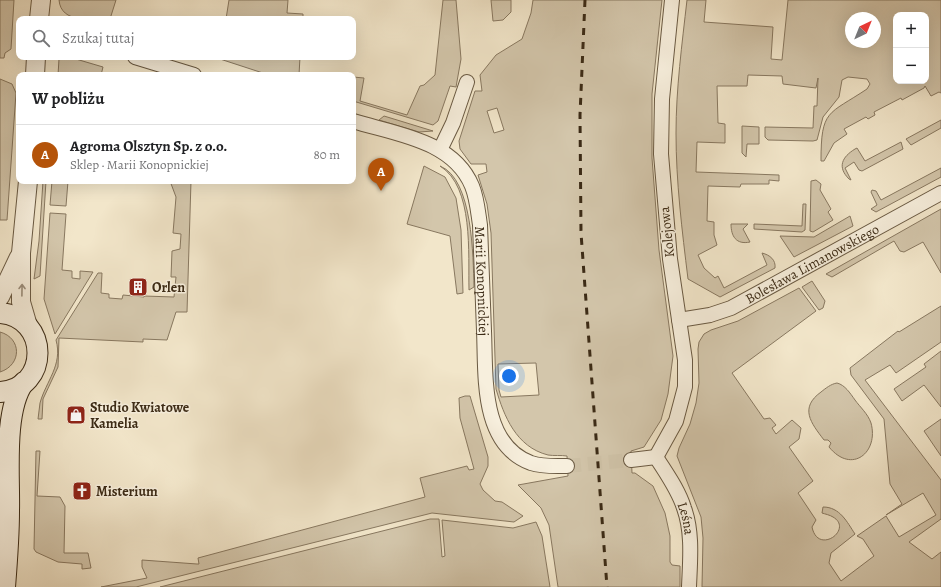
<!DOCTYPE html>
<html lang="pl">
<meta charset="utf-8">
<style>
body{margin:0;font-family:Alegreya,serif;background:#f2f2f2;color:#202124}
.controls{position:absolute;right:12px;top:12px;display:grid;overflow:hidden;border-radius:8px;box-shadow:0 4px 16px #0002}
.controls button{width:36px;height:36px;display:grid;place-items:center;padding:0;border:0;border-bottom:1px solid #e0e0e0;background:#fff;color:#202124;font:20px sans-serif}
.compass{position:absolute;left:845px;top:12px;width:36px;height:36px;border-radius:50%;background:#fff;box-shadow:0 4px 16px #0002;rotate:43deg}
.you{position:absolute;left:509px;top:376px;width:14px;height:14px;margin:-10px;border:3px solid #fff;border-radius:50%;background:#1a73e8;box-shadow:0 0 0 6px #1a73e833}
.badge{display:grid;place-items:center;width:26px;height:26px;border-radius:50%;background:#b45309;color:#fff;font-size:13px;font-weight:700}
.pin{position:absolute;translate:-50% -33px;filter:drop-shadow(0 1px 2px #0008)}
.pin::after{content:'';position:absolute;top:21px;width:14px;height:12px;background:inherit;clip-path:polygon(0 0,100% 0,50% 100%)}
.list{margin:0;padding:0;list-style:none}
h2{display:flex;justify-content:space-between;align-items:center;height:52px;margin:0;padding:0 16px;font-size:17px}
h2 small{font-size:13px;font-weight:400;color:#757577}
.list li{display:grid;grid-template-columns:26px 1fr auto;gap:12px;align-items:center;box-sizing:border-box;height:60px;padding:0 16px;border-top:1px solid #e0e0e0}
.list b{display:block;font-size:15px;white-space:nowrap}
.list p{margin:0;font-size:13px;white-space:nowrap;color:#757577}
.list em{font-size:13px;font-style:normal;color:#757577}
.icon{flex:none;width:22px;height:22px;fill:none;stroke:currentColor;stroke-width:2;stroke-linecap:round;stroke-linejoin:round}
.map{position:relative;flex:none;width:941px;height:587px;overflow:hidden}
.search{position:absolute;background:#fff;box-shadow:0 4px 16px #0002;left:16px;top:16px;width:340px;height:44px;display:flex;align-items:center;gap:10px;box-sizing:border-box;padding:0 14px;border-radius:8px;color:#757577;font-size:15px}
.panel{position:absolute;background:#fff;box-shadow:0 4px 16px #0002;left:16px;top:72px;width:340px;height:112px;border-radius:8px}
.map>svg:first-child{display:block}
.green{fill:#d3c6ab;stroke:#887860;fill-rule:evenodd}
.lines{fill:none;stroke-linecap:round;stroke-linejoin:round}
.minor-tunnel{stroke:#cec1a6;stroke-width:14;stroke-dasharray:14 7;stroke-linecap:butt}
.minor-casing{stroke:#6a5a43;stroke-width:16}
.tertiary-casing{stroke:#6a5a43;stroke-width:20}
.secondary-casing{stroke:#3c2b16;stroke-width:22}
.minor{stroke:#f7efdd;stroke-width:14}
.tertiary{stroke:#f7efdd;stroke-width:18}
.secondary{stroke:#f7efdd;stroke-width:20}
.rail{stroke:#3c2b16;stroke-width:3;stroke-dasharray:7 7;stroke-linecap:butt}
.oneway{stroke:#9a8d7a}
.labels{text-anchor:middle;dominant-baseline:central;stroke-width:3;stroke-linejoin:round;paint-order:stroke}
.street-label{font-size:14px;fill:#3c2b16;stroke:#f7efdd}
.poi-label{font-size:14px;font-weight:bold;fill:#3c2b16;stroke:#f7efdd;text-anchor:start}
</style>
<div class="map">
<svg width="941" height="587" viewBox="0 0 941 587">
<rect width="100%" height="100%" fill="#f2e6ca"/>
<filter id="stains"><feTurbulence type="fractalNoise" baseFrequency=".005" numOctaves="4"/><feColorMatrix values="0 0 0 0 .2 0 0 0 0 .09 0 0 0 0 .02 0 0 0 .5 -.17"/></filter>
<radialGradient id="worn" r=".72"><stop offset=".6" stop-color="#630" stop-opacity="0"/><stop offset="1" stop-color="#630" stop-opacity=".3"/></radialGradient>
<g class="green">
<polygon points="0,0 14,0 11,49 5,53 4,58 0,58"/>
<path d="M 59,0 L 116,0 L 110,19 C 92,19 61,24 59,0 Z"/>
<polygon points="229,0 288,0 287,13 303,14 303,19 226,19"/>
<polygon points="443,0 456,0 461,59 456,87 450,86 438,121 433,125 353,101 353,77 364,78 360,101 407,115 420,86 424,85 435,75"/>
<polygon points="491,0 511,0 511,12 503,20 493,21"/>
<path d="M 533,0 L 662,0 L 652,94 L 652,158 L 659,250 L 673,356 L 668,394 L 661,420 L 644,447 L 631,451 L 632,473 L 635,473 L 653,486 L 665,513 L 670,536 L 670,562 L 672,565 L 680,566 L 680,587 L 558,587 L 549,525 L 541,508 L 518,485 L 568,476 L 567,456 C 561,455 554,456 548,455 C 516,447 504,416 496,389 L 491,233 L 487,204 L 478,175 L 487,172 L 486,164 L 471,164 L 460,149 L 459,141 L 475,91 L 482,91 L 480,75 L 496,55 L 522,39 L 531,13 ZM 497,108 L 504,130 L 494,133 L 487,111 ZM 536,363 L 539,395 L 501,397 L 499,390 L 498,364 Z"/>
<path d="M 687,0 L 706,0 L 704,22 L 773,27 L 771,59 L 782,60 L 788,0 L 941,0 L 941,93 L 939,92 L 931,96 L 925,86 L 924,88 L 902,100 L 901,98 L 874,112 L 875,115 L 868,119 L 866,117 L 844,129 L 847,134 L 834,143 L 824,161 L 821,161 C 821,109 828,115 867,89 L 870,84 L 867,79 L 848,77 L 842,80 L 839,97 L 823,117 L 817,140 L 813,141 L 768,140 L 765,137 L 765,127 L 813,128 L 814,106 L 817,106 L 818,78 L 816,88 L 783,84 L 782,76 L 748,75 L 747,86 L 717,86 L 718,123 L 725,124 L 725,143 L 697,142 L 696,172 L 779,175 L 779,181 L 769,180 L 769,184 L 741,184 L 740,187 L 708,186 L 707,221 L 714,222 L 714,235 L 717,245 L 698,255 L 704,268 L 715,278 L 718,276 L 724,288 L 767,265 L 762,253 C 770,255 776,260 775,268 L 720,297 L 688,279 C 682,230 676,182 676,133 C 676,89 682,44 687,0 ZM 896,15 L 926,15 L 926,81 L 896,81 ZM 851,18 L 875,18 L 875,42 L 851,42 Z"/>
<polygon points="61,57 69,57 103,67 101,75 58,75 59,59"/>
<polygon points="221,57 300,57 299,75 269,75 220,59"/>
<polygon points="0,79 12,84 16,93 7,220 0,220"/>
<polygon points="384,116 433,131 419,132 379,120"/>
<polygon points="941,120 941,128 911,145 906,139"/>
<polygon points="742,126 759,127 759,144 747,144 746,157 742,153"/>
<path d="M 901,142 L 903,149 L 862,171 L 859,170 L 854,162 L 845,168 L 851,180 L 849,179 C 837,167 842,157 855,149 L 857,148 L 865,161 Z"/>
<polygon points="424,166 445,177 456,198 461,230 463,293 457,294 450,236 407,224"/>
<path d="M 440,166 C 473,179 473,257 474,287 L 469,290 C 468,254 474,187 440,166 Z"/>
<polygon points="941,168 941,177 876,212 871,209 877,205 871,192 872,190 876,191 881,200"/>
<polygon points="816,180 821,184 820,190 831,209 828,212 833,220 813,232 810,231 811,181"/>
<polygon points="43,181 46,181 40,276 34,279 39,241"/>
<polygon points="52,181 68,181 66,206 50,205"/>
<path d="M 170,181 L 191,181 L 187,312 L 176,312 L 167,340 L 143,339 L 143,342 L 59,338 L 58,367 L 43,399 L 42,419 L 38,419 C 39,414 39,408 40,403 C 46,381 63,365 56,340 L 98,273 L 102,273 L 101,293 L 109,294 L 109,298 L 122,299 L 123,295 L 144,297 L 144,296 L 174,297 L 176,277 L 171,277 L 172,251 L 180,249 L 181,234 L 173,233 L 176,197 Z"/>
<polygon points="803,204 806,204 805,230 802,232 754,229 754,224 802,226"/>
<polygon points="941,209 941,273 923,242 904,252 900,251 894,241 832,277 826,274"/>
<polygon points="50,213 66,214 62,270 72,271 72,278 80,279 80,271 93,272 55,334 44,299"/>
<polygon points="850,216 853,226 794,257 780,236 814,237"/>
<path d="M 731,224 L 748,224 L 743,229 L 750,242 C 736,245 731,236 731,224 Z"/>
<polygon points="812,281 825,301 823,308 819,310 802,287"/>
<path d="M 799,288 L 816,311 L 732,373 L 764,419 L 770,418 L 776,425 L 772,428 L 776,434 L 792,420 L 801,428 L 799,439 L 789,447 L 813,481 L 798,493 L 816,520 L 812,527 C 818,556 854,529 833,517 C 830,515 825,514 822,513 L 823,507 C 840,507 847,522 855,534 L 831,553 L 829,563 L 841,581 L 874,556 L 863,539 L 857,536 L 886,516 L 899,537 L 936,515 L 923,493 L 886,515 L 902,504 L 890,484 L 884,419 L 851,375 L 850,368 L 898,331 L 899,332 L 941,306 L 941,342 L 896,373 L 890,365 L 865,380 L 941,480 L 941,519 L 909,542 L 932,559 L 941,552 L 941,587 L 702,587 L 703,538 L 701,517 L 677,456 L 679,448 L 690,424 L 696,403 L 699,383 L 698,349 L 699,342 L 704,334 L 711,330 L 738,321 Z"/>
<path d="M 0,332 C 22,338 22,365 0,372 Z"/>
<polygon points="941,351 941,407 924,385 902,401 894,389 926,367 924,364"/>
<path d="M 837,383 C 845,385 850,393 855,400 C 860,407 868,414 871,423 C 879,452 852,475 829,447 L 831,443 L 828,440 L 824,440 C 811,423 799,408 821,392 C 826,388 831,384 837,383 Z"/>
<polygon points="465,396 470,396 488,457 488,466 480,484 483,490 495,501 502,502 523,516 514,522 432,513 136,587 101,587 147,578 142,567 142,560 197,564 199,564 198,558 425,497 420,478 467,466 469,470 474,469 460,418 459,398"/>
<polygon points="941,419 941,456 924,431"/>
<polygon points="36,451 40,451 37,496 60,497 65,506 64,553 88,553 91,568 82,569 82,564 58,562 36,552 34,549"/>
<polygon points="430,519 439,519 442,557 445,556 442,520 513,528 536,522 542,536 550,587 160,587"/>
</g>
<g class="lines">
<polyline class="minor-tunnel" points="567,466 631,460"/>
<g class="minor-casing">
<g id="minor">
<polyline points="135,57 194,75"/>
<path id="s1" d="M 353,121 C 395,134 453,140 472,186 C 477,198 478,212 480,225 C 481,260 483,296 484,331 C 486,375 480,444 531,463 C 543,467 555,466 567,466"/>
<polyline points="440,150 453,123 467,82"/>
<path id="s2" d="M 679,320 L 710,315 L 731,308 L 941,193"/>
<polyline points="656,457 676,421 685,387 685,360 670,259 661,154 662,99 672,0"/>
<path id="s3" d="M 656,457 C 666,473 678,489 684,508 C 693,533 690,561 689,587"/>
<polyline points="631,460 656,457"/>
</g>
</g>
<g class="tertiary-casing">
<g id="tertiary">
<polyline points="39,19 41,0"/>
<polyline points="35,75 36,57"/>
<polyline points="0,297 19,257"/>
<polyline points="28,326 21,302 21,253 28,181"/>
</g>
</g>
<g class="secondary-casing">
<g id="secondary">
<path d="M 0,313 C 50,317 50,389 0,392"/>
<path d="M 5,587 C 7,562 9,536 9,511 C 10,476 3,411 24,382"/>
</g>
</g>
<use href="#minor" class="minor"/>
<use href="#tertiary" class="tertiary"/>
<use href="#secondary" class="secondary"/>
<polyline class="rail" points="585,0 580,115 581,233 607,587"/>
</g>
<defs><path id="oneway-shaft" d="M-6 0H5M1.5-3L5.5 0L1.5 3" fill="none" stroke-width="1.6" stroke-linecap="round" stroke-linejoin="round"/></defs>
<use class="oneway" href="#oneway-shaft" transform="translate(22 290) rotate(-89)"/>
<defs>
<g id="building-square" transform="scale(1)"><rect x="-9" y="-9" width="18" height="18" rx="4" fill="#8f2418" stroke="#f7efdd"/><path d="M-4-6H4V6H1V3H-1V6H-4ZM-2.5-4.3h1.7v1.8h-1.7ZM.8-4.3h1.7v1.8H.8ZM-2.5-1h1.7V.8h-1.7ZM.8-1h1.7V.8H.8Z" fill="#fff"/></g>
<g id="shop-square" transform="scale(1)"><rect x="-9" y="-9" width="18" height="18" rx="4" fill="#8f2418" stroke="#f7efdd"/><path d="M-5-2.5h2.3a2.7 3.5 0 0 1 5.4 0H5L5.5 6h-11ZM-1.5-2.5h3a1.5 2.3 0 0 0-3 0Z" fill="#fff"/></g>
<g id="church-square" transform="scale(1)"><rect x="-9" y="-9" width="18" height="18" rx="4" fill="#8f2418" stroke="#f7efdd"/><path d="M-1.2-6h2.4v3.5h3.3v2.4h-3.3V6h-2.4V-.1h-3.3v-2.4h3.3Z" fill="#fff"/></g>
</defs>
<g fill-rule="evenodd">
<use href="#building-square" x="138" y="287"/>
<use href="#shop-square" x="76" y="415"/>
<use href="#church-square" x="82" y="491"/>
</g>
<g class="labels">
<g class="street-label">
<text transform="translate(667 232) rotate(-96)">Kolejowa</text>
<text stroke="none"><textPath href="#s2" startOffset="146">Bolesława Limanowskiego</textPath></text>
<text stroke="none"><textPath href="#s1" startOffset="237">Marii Konopnickiej</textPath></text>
<text stroke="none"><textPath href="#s3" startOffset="69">Leśna</textPath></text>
</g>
<g class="poi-label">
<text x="152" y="287">Orlen</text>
<text x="90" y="407">Studio Kwiatowe<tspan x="90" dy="16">Kamelia</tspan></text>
<text x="96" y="491">Misterium</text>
</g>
</g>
<rect width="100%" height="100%" filter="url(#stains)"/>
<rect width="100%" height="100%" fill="url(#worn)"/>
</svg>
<div class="controls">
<button>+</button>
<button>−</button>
</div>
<svg class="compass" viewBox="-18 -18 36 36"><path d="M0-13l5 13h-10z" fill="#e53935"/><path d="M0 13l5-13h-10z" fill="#757577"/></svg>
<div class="you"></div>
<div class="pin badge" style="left:381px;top:191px">A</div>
<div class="search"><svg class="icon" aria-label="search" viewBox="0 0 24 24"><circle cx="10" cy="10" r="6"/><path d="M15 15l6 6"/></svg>Szukaj tutaj</div>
<section class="panel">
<h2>W pobliżu<small></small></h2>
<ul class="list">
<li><span class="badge">A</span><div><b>Agroma Olsztyn Sp. z o.o.</b><p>Sklep · Marii Konopnickiej</p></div><em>80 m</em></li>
</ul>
</section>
</div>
